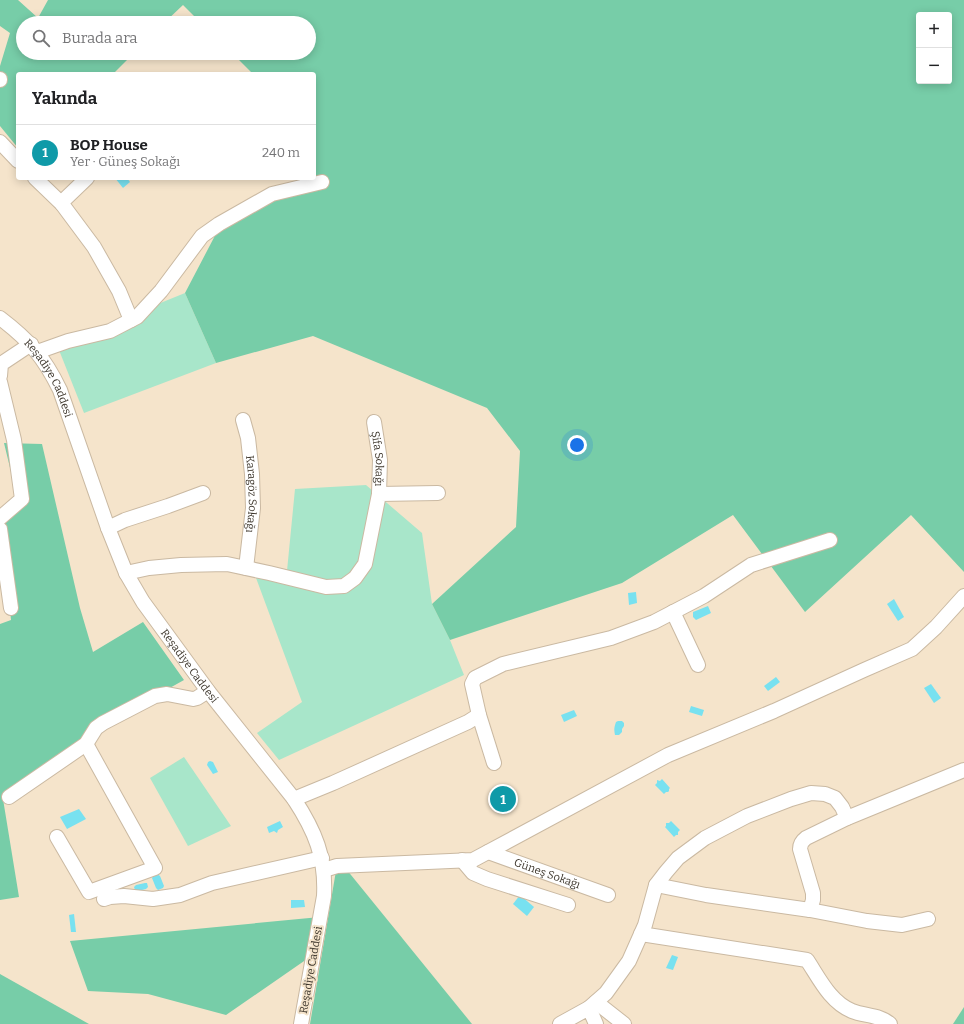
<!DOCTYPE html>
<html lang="tr">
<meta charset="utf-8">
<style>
body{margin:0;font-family:Bitter,serif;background:#f6f6f6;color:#202124}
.controls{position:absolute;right:12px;top:12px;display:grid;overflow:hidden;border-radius:4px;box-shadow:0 2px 10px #0003}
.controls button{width:36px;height:36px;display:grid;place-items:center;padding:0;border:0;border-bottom:1px solid #e0e0e0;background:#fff;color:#202124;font:20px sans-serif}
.you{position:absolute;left:577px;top:445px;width:14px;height:14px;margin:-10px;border:3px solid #fff;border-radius:50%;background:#1a73e8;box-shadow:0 0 0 6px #1a73e833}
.badge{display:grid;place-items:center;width:26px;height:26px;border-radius:50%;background:#95561d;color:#fff;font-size:13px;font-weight:700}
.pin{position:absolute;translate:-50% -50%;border:2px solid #fff;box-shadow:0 1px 4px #0006}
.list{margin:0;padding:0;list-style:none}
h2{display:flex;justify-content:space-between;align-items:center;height:52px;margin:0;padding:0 16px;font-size:17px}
h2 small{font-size:13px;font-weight:400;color:#757577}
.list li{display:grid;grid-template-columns:26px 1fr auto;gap:12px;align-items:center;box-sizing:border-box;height:56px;padding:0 16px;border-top:1px solid #e0e0e0}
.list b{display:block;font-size:15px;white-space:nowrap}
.list p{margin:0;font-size:13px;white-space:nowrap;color:#757577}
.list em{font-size:13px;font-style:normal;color:#757577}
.icon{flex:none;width:22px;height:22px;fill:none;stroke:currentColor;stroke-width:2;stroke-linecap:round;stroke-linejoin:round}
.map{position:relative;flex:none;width:964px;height:1024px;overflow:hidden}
.search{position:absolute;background:#fff;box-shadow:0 2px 10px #0003;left:16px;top:16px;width:300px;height:44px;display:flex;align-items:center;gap:10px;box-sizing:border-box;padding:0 14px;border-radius:22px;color:#757577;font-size:15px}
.panel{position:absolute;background:#fff;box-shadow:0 2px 10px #0003;left:16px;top:72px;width:300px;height:108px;border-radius:4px}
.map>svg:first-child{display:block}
.green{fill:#a8e6ca}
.forest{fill:#77cda8;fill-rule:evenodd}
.water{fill:#78e1f0}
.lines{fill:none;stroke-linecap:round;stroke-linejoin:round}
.minor-casing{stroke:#cab9a2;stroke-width:16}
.minor{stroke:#fff;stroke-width:14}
.labels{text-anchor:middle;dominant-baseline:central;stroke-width:4;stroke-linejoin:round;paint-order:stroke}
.street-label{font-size:11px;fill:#3e372d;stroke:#f5e4cb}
</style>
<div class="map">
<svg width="964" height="1024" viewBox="0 0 964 1024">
<rect width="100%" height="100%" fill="#f5e4cb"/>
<g class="green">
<polygon points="185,293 216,363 84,413 57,345"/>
<polygon points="366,485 422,533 432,604 450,640 464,675 279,760 257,733 302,702 252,567 287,571 295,489"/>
<polygon points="184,757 231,826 188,846 150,778"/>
</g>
<g class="forest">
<path d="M 0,0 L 18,0 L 38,18 L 48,0 L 964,0 L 964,572 L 911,515 L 805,612 L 733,515 L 622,583 L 450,640 L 432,604 L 516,527 L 520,451 L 487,408 L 313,336 L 216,363 L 185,293 L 219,228 L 301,181 L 300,178 L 314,178 L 314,74 L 253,74 L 232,53 L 309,53 L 309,23 L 201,23 L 183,5 L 164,23 L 23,23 L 23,53 L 134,53 L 113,74 L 18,74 L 18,148 L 0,126 L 0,66 L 10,33 L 0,26 ZM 919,15 L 949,15 L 949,81 L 919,81 Z"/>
<polygon points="4,443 42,444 80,608 93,652 143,622 184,680 89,733 3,799 19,897 0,900 0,624 11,620 1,524 20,509"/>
<polygon points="338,859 472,1024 310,1024"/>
<polygon points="320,917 307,959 226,1015 148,994 88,991 70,941"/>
<polygon points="0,974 89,1024 0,1024"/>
<polygon points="964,1007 964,1024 953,1024"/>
</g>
<g class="water">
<polygon points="115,178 127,178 130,182 123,188"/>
<polygon points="636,592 637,603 629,605 628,593"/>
<polygon points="894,599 904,617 898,621 887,604"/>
<polygon points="708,606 711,613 696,620 693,617 693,612"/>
<polygon points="776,677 780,682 768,691 764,686"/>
<polygon points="931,684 941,698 934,703 924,688"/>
<polygon points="691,706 704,710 702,716 689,712"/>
<polygon points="574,710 577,716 564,722 561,715"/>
<path d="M 618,721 L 622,721 L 624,723 L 624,726 L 622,729 L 622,732 L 619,735 L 615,735 C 614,729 614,728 616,722 Z"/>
<polygon points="210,761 213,762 218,772 213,774 207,765 208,762"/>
<polygon points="662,779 670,788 669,789 669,791 668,792 666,792 664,794 655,785 657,783 657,780 660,781"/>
<polygon points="79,809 86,819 67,829 60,817"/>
<polygon points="280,821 283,827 278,830 277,833 274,831 269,833 267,827"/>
<polygon points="671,821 680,830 678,832 678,835 676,835 674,837 665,827 666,826 666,823 669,823"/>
<polygon points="157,874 160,876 164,886 163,888 158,890 156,888 152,878 154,875"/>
<polygon points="145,883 147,883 148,887 146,889 138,891 135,890 134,887 136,885"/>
<polygon points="520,895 534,907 527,916 513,904"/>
<polygon points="291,900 304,900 305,907 291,908"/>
<polygon points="74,914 76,932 71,932 69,915"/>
<polygon points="672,955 678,957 673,970 666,968"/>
</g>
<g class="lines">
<g class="minor-casing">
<g id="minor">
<polyline points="0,80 0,79"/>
<polyline points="0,142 18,161"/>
<polyline points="35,178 62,204"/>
<polyline points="87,178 63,201 62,204 94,247 119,291 131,320"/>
<path id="s1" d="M 0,318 C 29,340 44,357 60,390 L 108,528 L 126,573 L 143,602 L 208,691 L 294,799 C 315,831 326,857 324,896 L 301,1024"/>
<polyline points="37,352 68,341 110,331 137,317 161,291 202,236 219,224 272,194 322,182"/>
<polyline points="0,376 1,364 31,344"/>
<polyline points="0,382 14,440 22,499 0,518"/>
<path id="s2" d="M 243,420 L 248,438 L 252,474 L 253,508 L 246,568"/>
<path id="s3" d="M 374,422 L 380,460 L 379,494"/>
<polyline points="108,528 125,520 168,506 203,493"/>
<polyline points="0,529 11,608"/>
<polyline points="126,573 149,568 181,565 227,564 269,573 326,587 344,586 355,578 365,564 379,494 438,493"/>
<polyline points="673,612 698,665"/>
<polyline points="479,715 494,763"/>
<polyline points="9,797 86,744 96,728 103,723 155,696 167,694 193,699 197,698 208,691"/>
<polyline points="294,799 333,783 468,722 479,715 472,684 475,678 503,664 611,638 654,622 704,596 751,565 830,540"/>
<polyline points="57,837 89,892 155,868 86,744"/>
<path id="s4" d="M 488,852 L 608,895"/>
<polyline points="462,860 473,873 487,879 568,905"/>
<polyline points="324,870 337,866 473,860 668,755 774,711 864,670 912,649 936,627 964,596"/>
<polyline points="656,885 706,895 810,910 867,921 902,925 928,919"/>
<polyline points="104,899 110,897 124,896 153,899 180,895 212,883 322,858"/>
<path d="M 810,910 L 813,900 L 813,893 L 800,849 C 800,844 802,841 806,838 L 847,818 L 964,770"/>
<path d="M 641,934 L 807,960 C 819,978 830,1002 852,1011 C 864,1016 881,1015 890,1024"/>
<polyline points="596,1002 624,1024"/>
<polyline points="589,1008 606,993 629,961 645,925 656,885 666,872 678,858 705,838 747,816 791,799 811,793 825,794 835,798 842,807 847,818"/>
<polyline points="560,1024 589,1008 596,1024"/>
</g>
</g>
<use href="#minor" class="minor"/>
</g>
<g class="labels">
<g class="street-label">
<text stroke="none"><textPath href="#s1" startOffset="79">Reşadiye Caddesi</textPath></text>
<text stroke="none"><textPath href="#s3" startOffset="37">Şifa Sokağı</textPath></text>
<text stroke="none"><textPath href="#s2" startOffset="75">Karagöz Sokağı</textPath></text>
<text stroke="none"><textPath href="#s1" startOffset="402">Reşadiye Caddesi</textPath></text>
<text stroke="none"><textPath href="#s4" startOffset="63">Güneş Sokağı</textPath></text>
<text transform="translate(311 970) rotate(-80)">Reşadiye Caddesi</text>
</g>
</g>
</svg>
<div class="controls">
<button>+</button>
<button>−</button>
</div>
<div class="you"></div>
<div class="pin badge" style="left:503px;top:799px;background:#0f9aa8">1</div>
<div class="search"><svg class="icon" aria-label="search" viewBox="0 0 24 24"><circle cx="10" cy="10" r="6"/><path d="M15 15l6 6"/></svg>Burada ara</div>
<section class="panel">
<h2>Yakında<small></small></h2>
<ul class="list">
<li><span class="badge" style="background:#0f9aa8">1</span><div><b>BOP House</b><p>Yer · Güneş Sokağı</p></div><em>240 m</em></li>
</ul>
</section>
</div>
